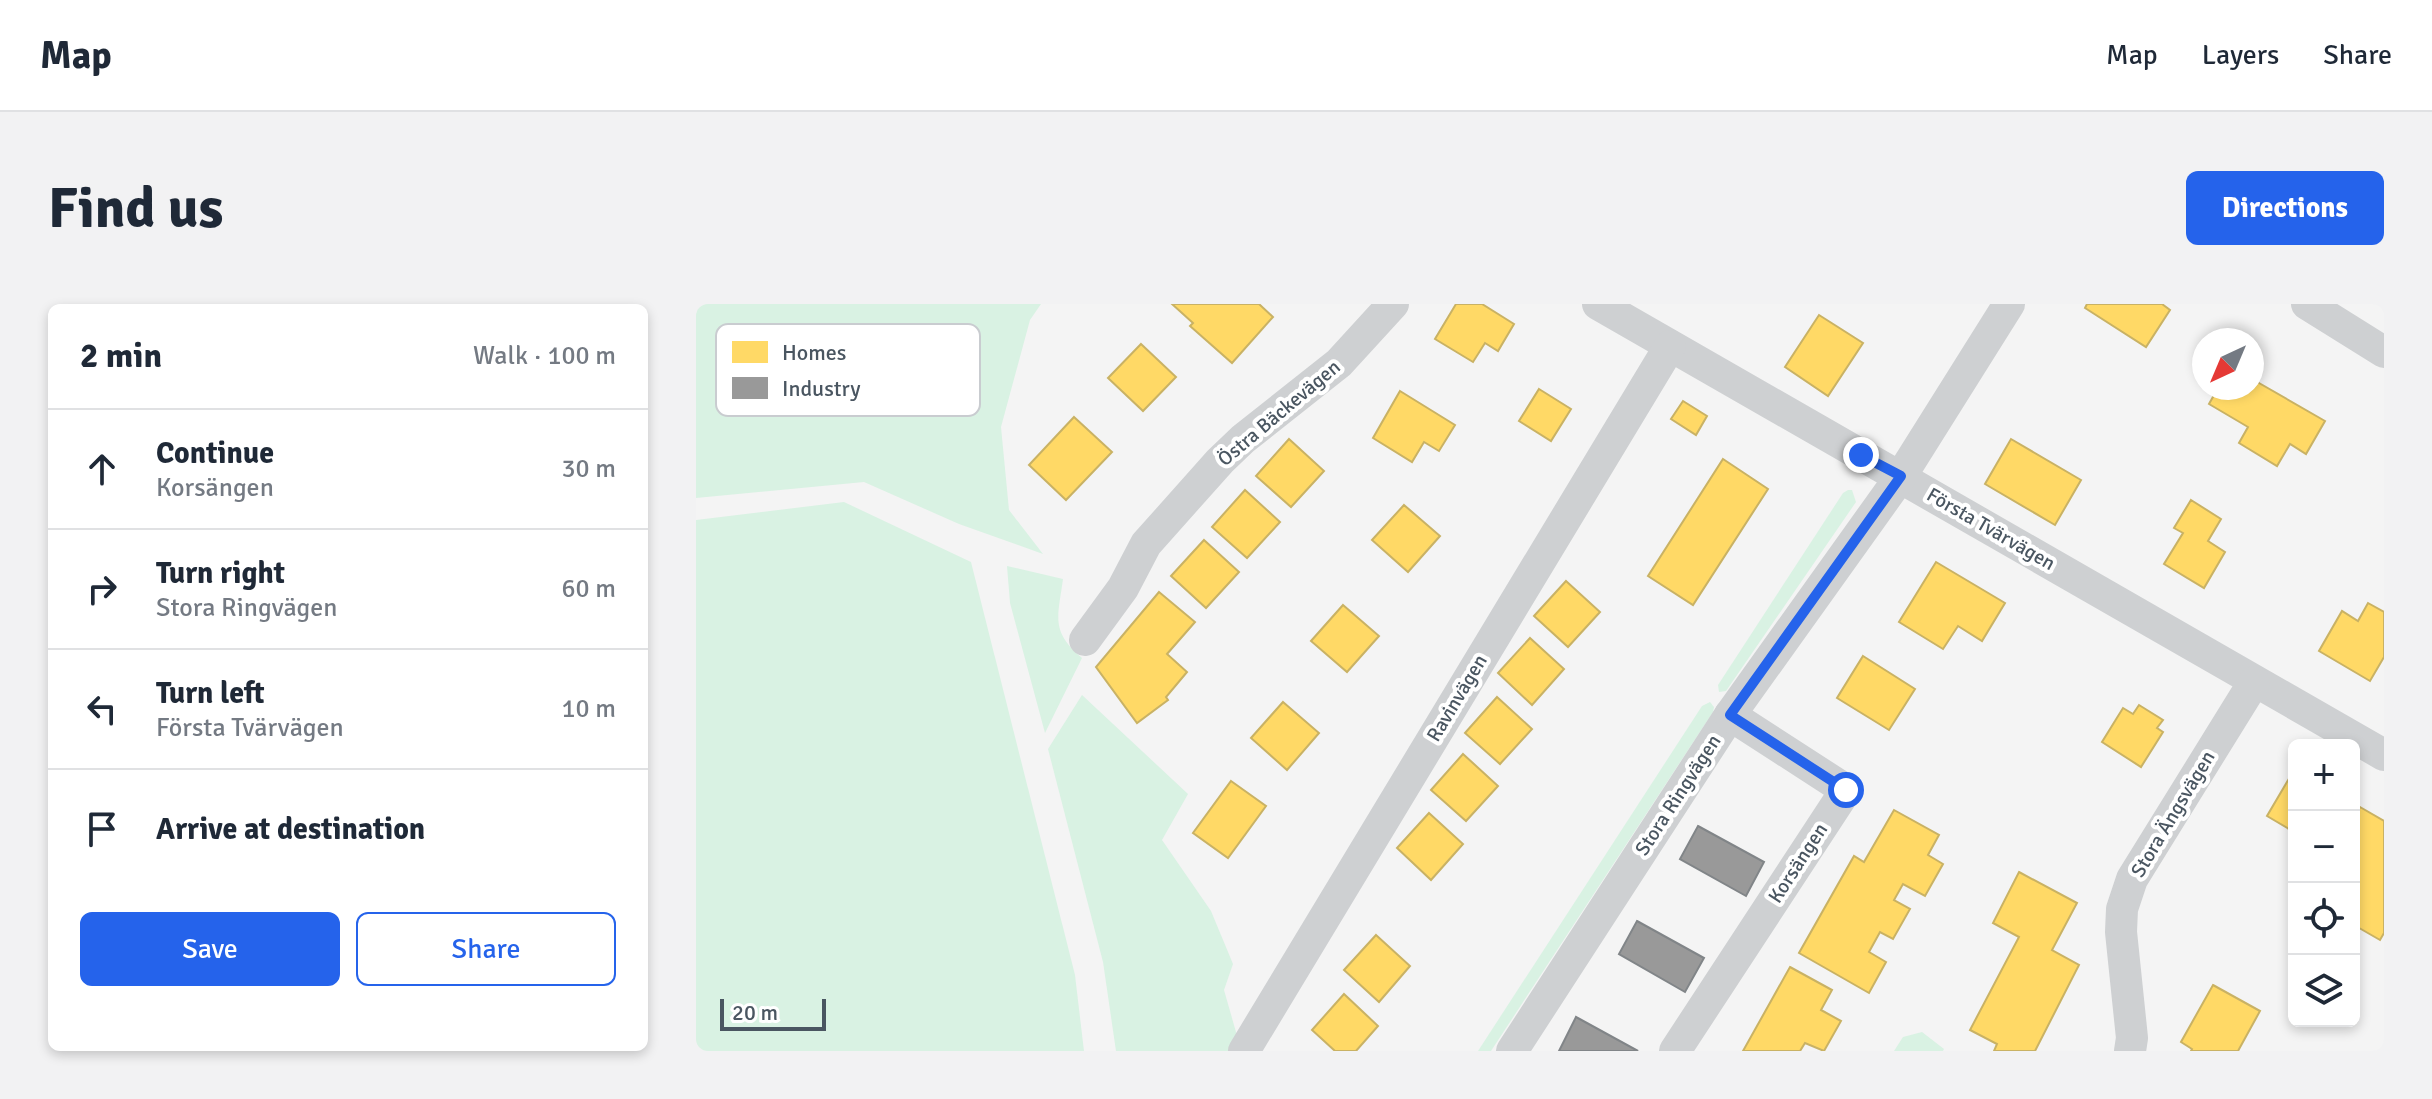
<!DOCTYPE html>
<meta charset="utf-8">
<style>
body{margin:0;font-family:Signika,sans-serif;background:#f2f2f3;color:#1f2937}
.controls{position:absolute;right:24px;bottom:24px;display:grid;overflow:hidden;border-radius:12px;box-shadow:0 4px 12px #0003}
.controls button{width:72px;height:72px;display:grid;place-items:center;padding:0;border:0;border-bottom:2px solid #e0e1e3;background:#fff;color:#1f2937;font:40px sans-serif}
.compass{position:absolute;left:1496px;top:24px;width:72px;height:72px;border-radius:50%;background:#fff;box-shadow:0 4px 12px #0003;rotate:224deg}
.scale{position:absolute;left:24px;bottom:20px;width:106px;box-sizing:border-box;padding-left:8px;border:4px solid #4a5661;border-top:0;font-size:22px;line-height:28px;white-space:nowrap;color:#4a5661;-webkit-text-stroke:6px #fff;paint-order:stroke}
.stop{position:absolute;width:24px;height:24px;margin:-18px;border:6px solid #2563eb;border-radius:50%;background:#fff}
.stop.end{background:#2563eb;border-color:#fff;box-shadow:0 2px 8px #0008}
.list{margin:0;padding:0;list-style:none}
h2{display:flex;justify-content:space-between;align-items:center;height:104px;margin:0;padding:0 32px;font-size:34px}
h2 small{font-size:26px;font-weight:400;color:#747a83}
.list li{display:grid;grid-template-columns:52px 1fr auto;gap:24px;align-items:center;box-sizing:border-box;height:120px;padding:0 32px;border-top:2px solid #e0e1e3}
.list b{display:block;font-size:30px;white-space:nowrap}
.list p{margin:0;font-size:26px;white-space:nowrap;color:#747a83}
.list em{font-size:26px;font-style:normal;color:#747a83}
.actions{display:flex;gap:16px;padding:24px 32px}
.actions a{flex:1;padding:18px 0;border:2px solid #2563eb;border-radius:12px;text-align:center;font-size:28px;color:#2563eb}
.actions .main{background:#2563eb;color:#fff}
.icon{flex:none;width:44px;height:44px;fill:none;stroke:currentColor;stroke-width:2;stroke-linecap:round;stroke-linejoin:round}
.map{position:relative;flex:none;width:1688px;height:747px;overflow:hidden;border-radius:12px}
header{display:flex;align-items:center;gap:48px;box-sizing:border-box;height:112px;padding:0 40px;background:#fff;border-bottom:2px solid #e0e1e3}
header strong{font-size:38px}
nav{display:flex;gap:44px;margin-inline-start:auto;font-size:28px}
.intro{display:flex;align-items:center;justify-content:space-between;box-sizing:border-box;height:192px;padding:0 48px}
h1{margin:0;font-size:56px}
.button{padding:20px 36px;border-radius:12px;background:#2563eb;color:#fff;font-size:28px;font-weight:700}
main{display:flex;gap:48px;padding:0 48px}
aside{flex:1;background:#fff;border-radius:12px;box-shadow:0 4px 12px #0003}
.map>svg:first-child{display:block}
.green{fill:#d9f2e3}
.homes{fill:#ffd966;stroke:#c9b264;stroke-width:2}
.industry{fill:#999;stroke:#818588;stroke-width:2}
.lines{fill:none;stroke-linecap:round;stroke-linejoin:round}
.minor{stroke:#ced0d2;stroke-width:32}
.route{stroke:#2563eb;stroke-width:10}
.labels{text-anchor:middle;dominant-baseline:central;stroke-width:8;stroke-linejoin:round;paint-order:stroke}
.street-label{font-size:20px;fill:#4a5661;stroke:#fff}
.key{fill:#fff;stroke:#c9ccd0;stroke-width:2}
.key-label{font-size:22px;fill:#4a5661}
</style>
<header>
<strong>Map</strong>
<nav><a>Map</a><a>Layers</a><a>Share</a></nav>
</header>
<div class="intro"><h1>Find us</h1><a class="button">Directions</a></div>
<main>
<aside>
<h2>2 min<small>Walk · 100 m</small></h2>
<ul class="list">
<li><svg class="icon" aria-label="ahead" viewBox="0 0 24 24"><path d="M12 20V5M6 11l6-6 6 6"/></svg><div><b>Continue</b><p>Korsängen</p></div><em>30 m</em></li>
<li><svg class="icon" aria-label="right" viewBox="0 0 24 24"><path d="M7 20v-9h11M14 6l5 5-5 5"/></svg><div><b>Turn right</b><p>Stora Ringvägen</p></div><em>60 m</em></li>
<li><svg class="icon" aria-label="left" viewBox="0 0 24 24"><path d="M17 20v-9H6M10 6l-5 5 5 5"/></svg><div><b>Turn left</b><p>Första Tvärvägen</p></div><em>10 m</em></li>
<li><svg class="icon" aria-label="arrive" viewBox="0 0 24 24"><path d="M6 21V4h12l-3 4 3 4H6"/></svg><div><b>Arrive at destination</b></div></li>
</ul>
<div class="actions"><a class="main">Save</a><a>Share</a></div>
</aside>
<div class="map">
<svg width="1688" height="747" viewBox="0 0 1688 747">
<rect width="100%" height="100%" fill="#f4f4f4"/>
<g class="green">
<polygon points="0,0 345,0 334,16 305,123 313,206 347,250 263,220 168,178 0,194"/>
<polygon points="1152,186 1156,186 1160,198 1030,387 1023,388 1022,381 1147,189"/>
<polygon points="148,198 275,258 379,671 388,747 0,747 0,216"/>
<path d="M 311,262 L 367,275 C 362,313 354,327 386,354 L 349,429 L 314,299 Z"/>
<polygon points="386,391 492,490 466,536 515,607 537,660 528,686 542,735 535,747 420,747 407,658 352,445"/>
<polygon points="1014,398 1018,403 1017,408 795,747 782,747 1006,402"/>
<polygon points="1226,728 1248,745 1247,747 1198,747 1207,733"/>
</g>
<g class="homes">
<polygon points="476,0 563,0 577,13 536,59 494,22 497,19"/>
<polygon points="760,0 786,0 818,20 802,47 789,39 777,58 739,35"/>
<polygon points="1391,0 1466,0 1474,6 1450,43 1389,4"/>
<polygon points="1123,11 1167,39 1132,92 1089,63"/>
<polygon points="445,40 480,73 447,107 412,74"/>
<polygon points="1556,75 1629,117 1610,150 1594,140 1581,162 1543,139 1552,123 1513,100 1522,84 1556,84"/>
<polygon points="843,85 875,105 855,137 823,117"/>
<polygon points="704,87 759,121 743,147 728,138 716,158 677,134"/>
<polygon points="987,97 1011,112 1000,131 975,115"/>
<polygon points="378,113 416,148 370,196 333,161"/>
<polygon points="593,135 628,167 595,203 560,172"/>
<polygon points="1315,135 1385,176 1359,221 1289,180"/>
<polygon points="1027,155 1072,185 997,301 952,272"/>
<polygon points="549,186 584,218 551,254 516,223"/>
<polygon points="1495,196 1525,215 1512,237 1529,248 1508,284 1468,260 1487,229 1478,224"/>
<polygon points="708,201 744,232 712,268 676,236"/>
<polygon points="508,236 543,268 510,304 475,272"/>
<polygon points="1240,258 1309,299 1286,337 1262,322 1247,345 1203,318"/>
<polygon points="870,277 904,308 872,343 838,312"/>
<polygon points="463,288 499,318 471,350 491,368 470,393 472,396 441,419 400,363"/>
<polygon points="1672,299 1688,308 1688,353 1674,377 1623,347 1646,307 1662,317"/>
<polygon points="647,301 683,332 651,368 615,337"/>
<polygon points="834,334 868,365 836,401 802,369"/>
<polygon points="1167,352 1219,385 1193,426 1141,394"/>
<polygon points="801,393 836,425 804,460 769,429"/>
<polygon points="587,398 623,429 591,466 555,434"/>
<polygon points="1443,401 1467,416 1461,424 1467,428 1445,463 1406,438 1427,404 1437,410"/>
<polygon points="767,450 802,482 770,517 735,486"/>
<polygon points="1598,466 1598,528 1571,512"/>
<polygon points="535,477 570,502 532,554 497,529"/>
<polygon points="1664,503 1688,517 1688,629 1684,636 1658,621 1658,514"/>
<polygon points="1198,506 1243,531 1232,551 1247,560 1229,592 1207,580 1198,596 1214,605 1197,635 1184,628 1173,648 1190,658 1173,689 1103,649 1158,552 1168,558"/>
<polygon points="733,509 767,540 735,576 701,544"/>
<polygon points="1323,568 1381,599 1356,646 1383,661 1339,747 1298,747 1301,740 1274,726 1323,633 1297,619"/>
<polygon points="680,631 714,662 683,698 648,666"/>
<polygon points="1094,663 1136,686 1125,706 1145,717 1128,747 1109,739 1104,747 1047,747"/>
<polygon points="1517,681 1564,707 1542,747 1495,747 1496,745 1485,738"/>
<polygon points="648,690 682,722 660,747 639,747 616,726"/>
</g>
<g class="industry">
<polygon points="1002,522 1068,558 1050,592 984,555"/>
<polygon points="941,617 1008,654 989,688 923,650"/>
<polygon points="880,713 942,747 863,747"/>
</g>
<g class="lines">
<g class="minor">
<polyline points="902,0 1688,451"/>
<polyline points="1611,0 1688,48"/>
<polyline points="389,336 427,284 450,240 524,157 547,135 643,59 697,0"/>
<polyline points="548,747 974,42"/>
<polyline points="816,747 1034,411 1205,172 1313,0"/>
<polyline points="979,747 1150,486 1034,411"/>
<polyline points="1434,747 1436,734 1425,628 1426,605 1436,575 1558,378"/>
</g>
</g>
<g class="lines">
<polyline class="route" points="1150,486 1034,411 1205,172 1165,151"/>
</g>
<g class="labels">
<g class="street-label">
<text transform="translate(583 109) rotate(-40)">Östra Bäckevägen</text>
<text transform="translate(1295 225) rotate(30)">Första Tvärvägen</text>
<text transform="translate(761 394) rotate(-59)">Ravinvägen</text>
<text transform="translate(982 491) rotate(-57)">Stora Ringvägen</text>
<text transform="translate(1477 510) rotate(-59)">Stora Ängsvägen</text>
<text transform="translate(1102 559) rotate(-57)">Korsängen</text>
</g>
</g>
<rect x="20" y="20" width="264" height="92" rx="12" class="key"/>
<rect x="36" y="37" width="36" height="22" fill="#ffd966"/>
<rect x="36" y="73" width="36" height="22" fill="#999"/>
<g class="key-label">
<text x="86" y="56">Homes</text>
<text x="86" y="92">Industry</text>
</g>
</svg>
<div class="controls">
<button>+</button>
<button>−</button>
<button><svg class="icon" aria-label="locate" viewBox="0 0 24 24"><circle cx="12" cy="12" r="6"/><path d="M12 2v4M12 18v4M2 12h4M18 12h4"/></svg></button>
<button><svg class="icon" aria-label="layers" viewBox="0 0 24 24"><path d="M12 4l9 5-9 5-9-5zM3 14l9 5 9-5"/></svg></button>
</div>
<svg class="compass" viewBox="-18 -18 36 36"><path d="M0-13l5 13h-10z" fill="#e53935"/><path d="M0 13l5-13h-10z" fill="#747a83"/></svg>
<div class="scale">20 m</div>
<div class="stop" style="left:1150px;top:486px"></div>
<div class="stop end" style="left:1165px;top:151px"></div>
</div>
</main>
